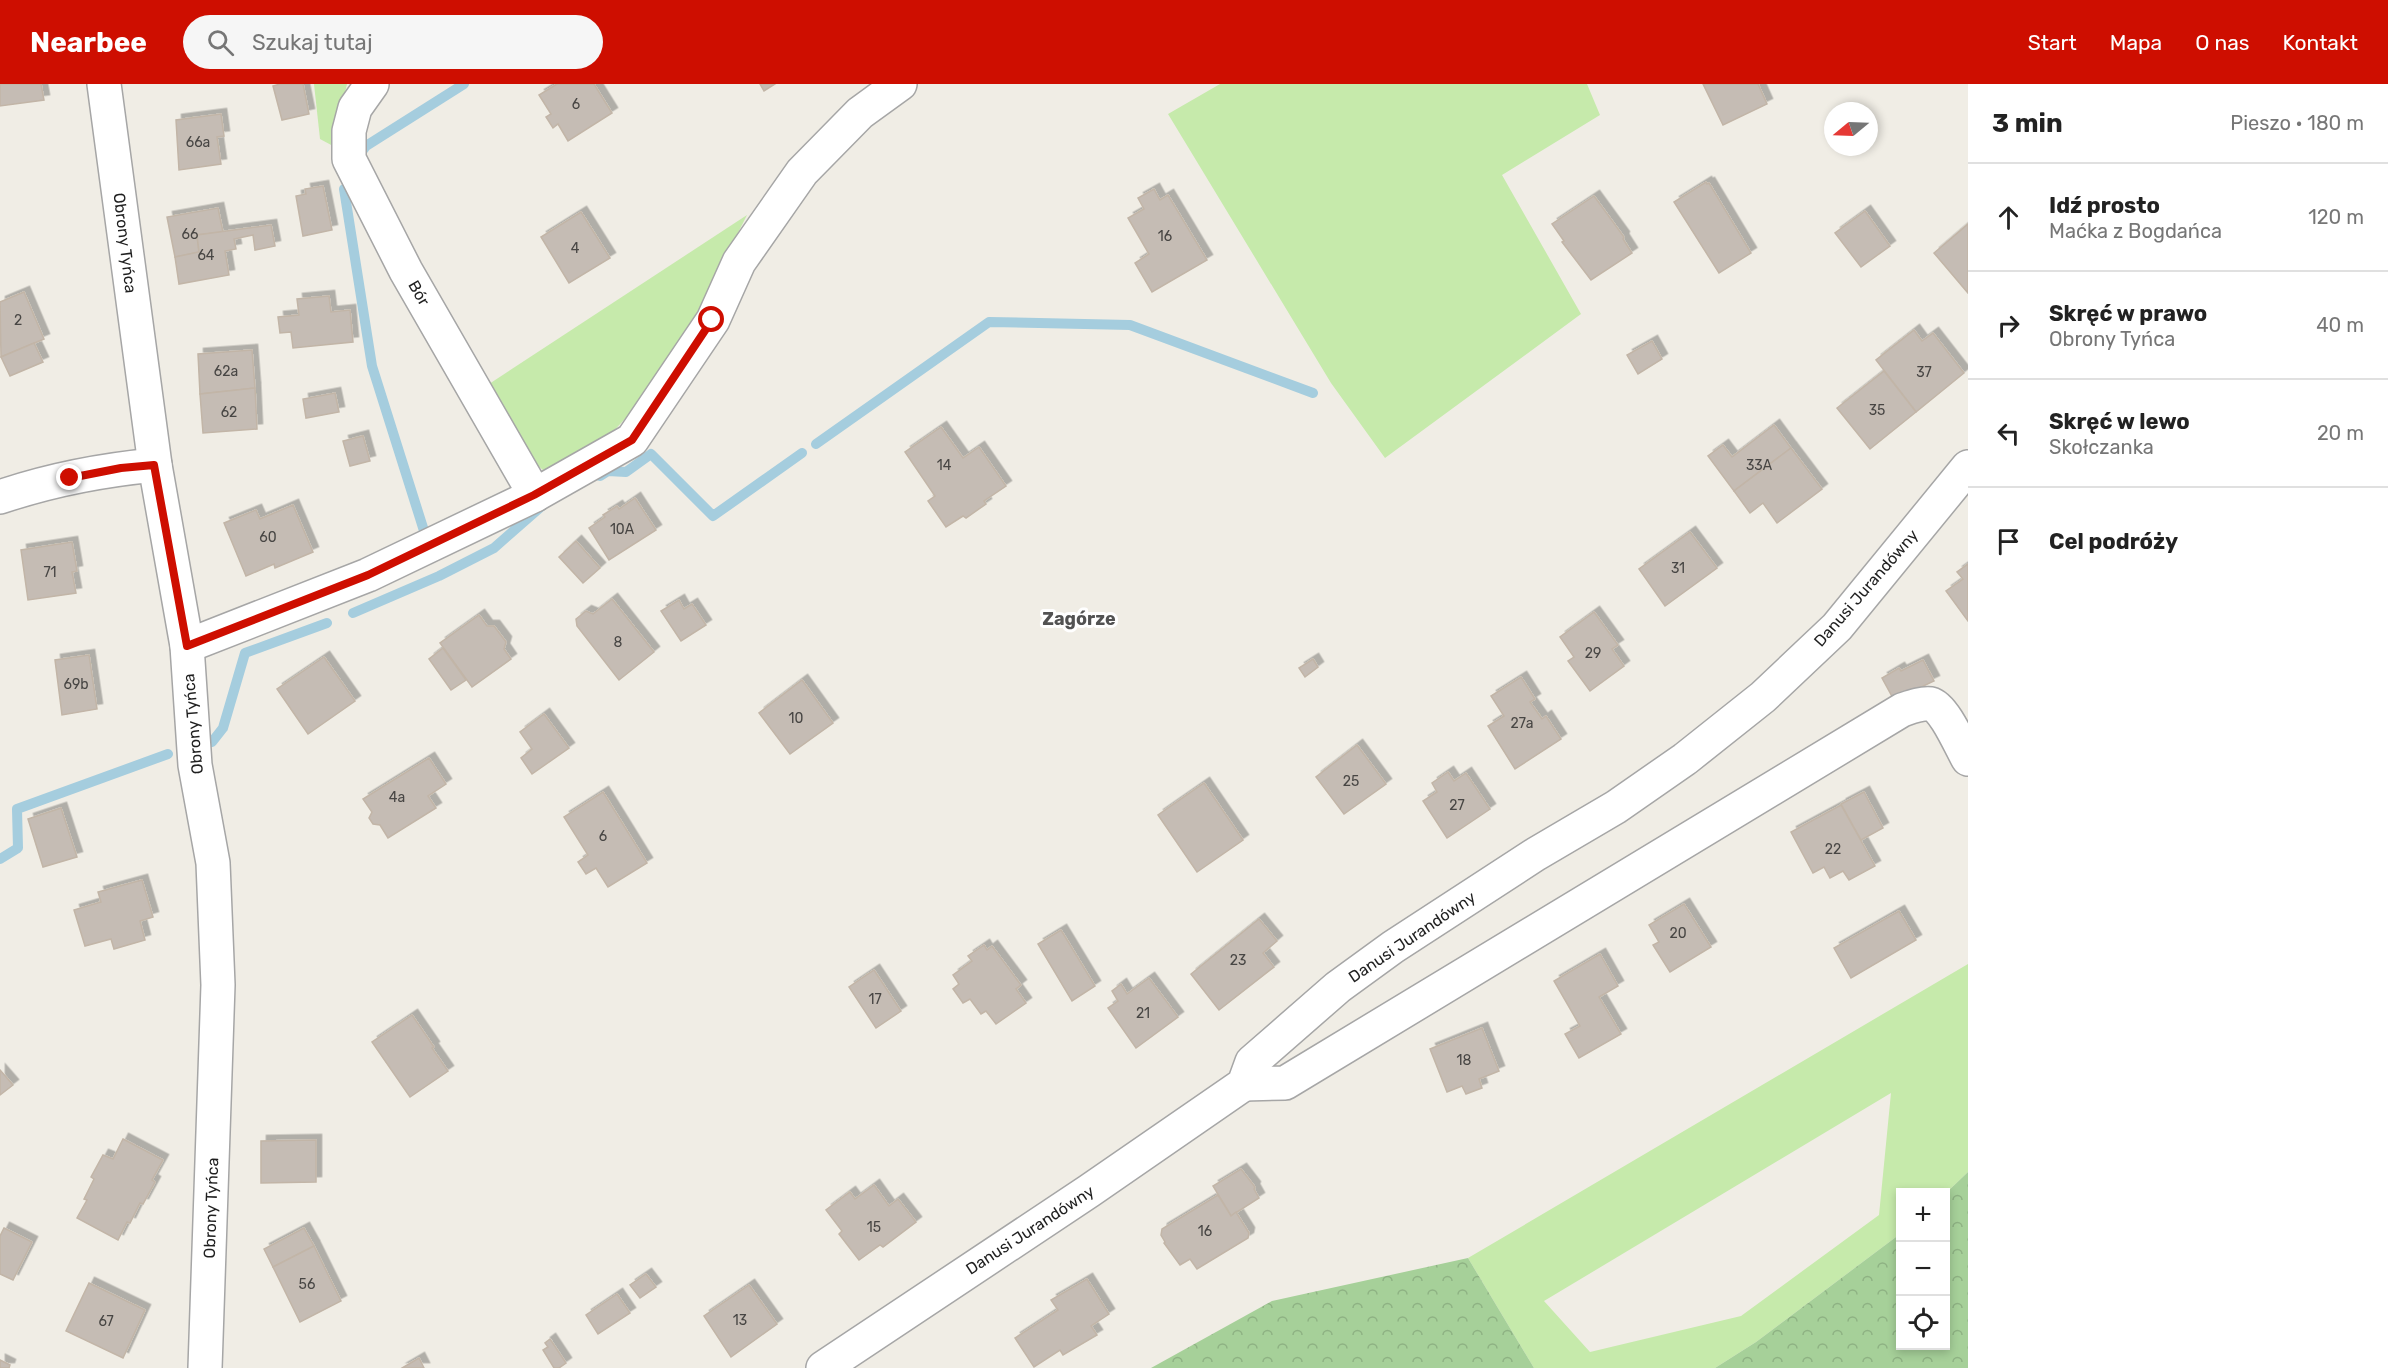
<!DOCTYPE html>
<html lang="pl">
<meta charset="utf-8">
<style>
body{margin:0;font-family:Rubik,sans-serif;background:#f6f6f6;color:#222}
.controls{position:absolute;right:18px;bottom:18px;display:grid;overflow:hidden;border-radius:0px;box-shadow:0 3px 9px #0003}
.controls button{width:54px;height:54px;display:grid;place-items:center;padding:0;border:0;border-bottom:2px solid #e0e0e0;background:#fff;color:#222;font:30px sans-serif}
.compass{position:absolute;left:1824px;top:18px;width:54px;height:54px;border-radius:50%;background:#fff;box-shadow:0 3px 9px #0003;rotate:251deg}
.stop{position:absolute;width:18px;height:18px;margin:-14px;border:4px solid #ce0e00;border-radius:50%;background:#fff}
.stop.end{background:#ce0e00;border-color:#fff;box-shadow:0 2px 6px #0008}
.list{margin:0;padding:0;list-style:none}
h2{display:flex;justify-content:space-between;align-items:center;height:78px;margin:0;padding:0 24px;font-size:26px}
h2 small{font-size:20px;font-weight:400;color:#767676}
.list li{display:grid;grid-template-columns:39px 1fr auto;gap:18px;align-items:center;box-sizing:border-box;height:108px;padding:0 24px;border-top:2px solid #e0e0e0}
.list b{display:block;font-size:22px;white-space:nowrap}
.list p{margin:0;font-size:20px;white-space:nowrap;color:#767676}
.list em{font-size:20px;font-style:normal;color:#767676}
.icon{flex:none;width:33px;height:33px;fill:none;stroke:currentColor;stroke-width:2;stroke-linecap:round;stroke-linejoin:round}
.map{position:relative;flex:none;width:1968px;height:1284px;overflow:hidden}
header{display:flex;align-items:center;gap:36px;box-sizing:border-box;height:84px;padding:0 30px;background:#ce0e00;color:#fff}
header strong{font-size:28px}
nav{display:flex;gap:33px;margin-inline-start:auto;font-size:21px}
.search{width:420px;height:54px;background:#f6f6f6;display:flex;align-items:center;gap:15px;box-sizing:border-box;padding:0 21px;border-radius:33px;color:#767676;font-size:22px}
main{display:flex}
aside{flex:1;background:#fff}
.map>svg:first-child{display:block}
.grass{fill:#c6eaab;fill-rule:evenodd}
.forest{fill:url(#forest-crowns)}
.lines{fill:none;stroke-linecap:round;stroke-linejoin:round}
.stream{stroke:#a5cdde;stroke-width:10}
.building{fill:#c5bcb4;stroke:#c2b5a7;stroke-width:1.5;filter:url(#shadow)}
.street-casing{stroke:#a6a6a6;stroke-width:36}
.street{stroke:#fff;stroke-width:33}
.route{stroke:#ce0e00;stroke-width:8}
.labels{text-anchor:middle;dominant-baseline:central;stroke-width:6;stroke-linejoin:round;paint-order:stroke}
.number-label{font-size:14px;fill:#484644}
.street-label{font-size:16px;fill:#1f1f1f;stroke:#fff}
.neighbourhood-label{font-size:18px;font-weight:bold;fill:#525252;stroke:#fff}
</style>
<header>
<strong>Nearbee</strong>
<div class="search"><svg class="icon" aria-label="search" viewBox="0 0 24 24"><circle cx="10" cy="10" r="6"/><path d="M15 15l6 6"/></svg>Szukaj tutaj</div>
<nav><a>Start</a><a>Mapa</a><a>O nas</a><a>Kontakt</a></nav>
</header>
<main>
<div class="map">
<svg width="1968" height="1284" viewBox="0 0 1968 1284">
<defs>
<pattern id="forest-crowns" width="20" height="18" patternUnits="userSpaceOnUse" patternTransform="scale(1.5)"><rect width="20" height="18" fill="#a6d099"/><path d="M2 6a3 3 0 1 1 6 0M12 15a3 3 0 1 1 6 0" fill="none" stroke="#8eb283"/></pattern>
<filter id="shadow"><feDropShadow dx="5.5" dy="-5.5" stdDeviation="0" flood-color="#0004"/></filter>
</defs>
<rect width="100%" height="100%" fill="#f0ede5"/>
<g class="grass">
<polygon points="314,0 347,0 333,62 320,55"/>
<polygon points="1220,0 1587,0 1600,31 1502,91 1581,230 1385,374 1331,299 1168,30"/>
<polygon points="747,131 667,290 608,353 571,379 543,386 516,363 486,302"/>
<path d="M 1968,880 L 1968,1088 L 1946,1109 L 1900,1108 L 1900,1150 L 1756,1258 L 1715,1284 L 1534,1284 L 1468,1174 ZM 1891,1009 L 1879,1131 L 1741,1232 L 1590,1268 L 1544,1217 Z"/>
</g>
<g class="forest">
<polygon points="1968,1088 1968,1284 1715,1284 1756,1258 1900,1150 1900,1262 1946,1262 1946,1109"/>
<polygon points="1468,1174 1534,1284 1151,1284 1272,1217"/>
</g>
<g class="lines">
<g class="stream">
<polyline points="360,70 366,62 464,0"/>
<polyline points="344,105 372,282 425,450"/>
<polyline points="816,360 989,238 1130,241 1313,309"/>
<polyline points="600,392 608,387 626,388 651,370 713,432 802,369"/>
<polyline points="353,529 439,492 494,464 543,421"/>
<polyline points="212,658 223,644 245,569 327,539"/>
<polyline points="0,775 18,764 17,725 168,670"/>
</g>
</g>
<g class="building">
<polygon points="0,0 41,0 44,16 0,22"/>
<polygon points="280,0 303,0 309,30 282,36 273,2"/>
<polygon points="557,0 594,0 612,29 568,57 558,40 553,44 546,33 551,30 539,11"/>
<polygon points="760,0 775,0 764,7"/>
<polygon points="1703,0 1758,0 1767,20 1723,41"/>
<polygon points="221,30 224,52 217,53 221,80 179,86 176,36"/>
<polygon points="1706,98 1707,100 1709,99 1751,169 1719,189 1674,118"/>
<polygon points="323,102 332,146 303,152 296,112 306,110 305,105"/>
<polygon points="1154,105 1160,116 1168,111 1207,176 1152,208 1135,179 1149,170 1128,134 1144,125 1138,114"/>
<polygon points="1594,112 1624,153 1623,155 1632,169 1591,196 1562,158 1564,157 1552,140"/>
<polygon points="218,124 223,148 197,151 199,168 175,173 167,133"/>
<polygon points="1865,127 1890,162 1861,183 1835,149"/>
<polygon points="581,128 610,174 569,199 541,153"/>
<polygon points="1968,140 1968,209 1934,169"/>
<polygon points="271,141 275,162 255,166 253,151 234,155 236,165 225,167 229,191 179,200 175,173 199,168 197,151"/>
<polygon points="24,208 44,255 1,273 0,218"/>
<polygon points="329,212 331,228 350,226 353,258 293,264 291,248 280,249 278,233 299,231 297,215"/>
<polygon points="1914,246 1922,257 1933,249 1964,289 1916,328 1876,276"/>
<polygon points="1652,257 1662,275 1638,290 1627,271"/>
<polygon points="34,259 43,278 10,292 1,273"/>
<polygon points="252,266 255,304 200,310 198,270"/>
<polygon points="1884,287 1916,328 1870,365 1837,324"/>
<polygon points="255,304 257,345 203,349 200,310"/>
<polygon points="335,309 339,328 306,334 303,315"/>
<polygon points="1774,341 1791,364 1734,407 1708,372 1723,361 1732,373"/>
<polygon points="941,343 963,374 979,363 1006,402 984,417 986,420 966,434 963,432 946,443 928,417 935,412 905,368"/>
<polygon points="363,352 370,377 350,382 343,357"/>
<polygon points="1791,364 1822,405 1777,439 1763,419 1750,429 1734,407"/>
<polygon points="635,414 656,446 609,476 589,444 605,433 603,431 617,422 619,425"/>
<polygon points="293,421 313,468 275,484 274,480 246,492 224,439 256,426 260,435"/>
<polygon points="1690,448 1717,484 1665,522 1639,485"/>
<polygon points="576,457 600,484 583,499 559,473"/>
<polygon points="72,458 77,487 72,488 76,509 28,516 21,466"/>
<polygon points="1968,480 1968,537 1946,507 1963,495 1957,488"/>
<polygon points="612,515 654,568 619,596 577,542 576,535 586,527 593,530"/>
<polygon points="679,516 684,525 692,520 706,541 681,557 661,527"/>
<polygon points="1594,528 1618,561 1612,565 1624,582 1590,607 1568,577 1574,573 1560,553"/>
<polygon points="479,531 487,542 494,542 506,558 504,565 511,575 472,603 440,559"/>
<polygon points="443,564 466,596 451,606 429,575"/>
<polygon points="89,571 97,625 62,631 55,576"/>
<polygon points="324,573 355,617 308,650 277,605"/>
<polygon points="1313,575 1318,583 1305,593 1299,584"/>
<polygon points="1923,576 1934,597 1894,616 1882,594 1899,584 1901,587"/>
<polygon points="1521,593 1535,615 1530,618 1542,635 1546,632 1561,655 1515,685 1488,642 1504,632 1491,612"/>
<polygon points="802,596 833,639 790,670 759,629"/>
<polygon points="544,630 569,664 532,690 521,674 532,665 520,648"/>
<polygon points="1357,661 1386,700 1344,730 1316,693"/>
<polygon points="429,674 446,700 428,712 436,724 388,754 380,741 373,740 369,734 372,728 363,715"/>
<polygon points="1448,688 1454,697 1466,689 1490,725 1447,754 1423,717 1437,708 1432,699"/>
<polygon points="1204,699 1243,756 1197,788 1158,731"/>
<polygon points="603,708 647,779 608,803 596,784 586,790 578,778 588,771 564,733"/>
<polygon points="1864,708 1883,744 1861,756 1841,720"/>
<polygon points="1841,721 1875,782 1849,796 1843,787 1830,794 1824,783 1813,789 1791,748"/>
<polygon points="61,724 77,773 43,783 28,735"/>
<polygon points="142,796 153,833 140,837 145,856 114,865 111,855 85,862 74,826 101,818 98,808"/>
<polygon points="1684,820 1711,863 1670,888 1653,861 1659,858 1649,841"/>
<polygon points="1899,827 1916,856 1851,894 1834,864"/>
<polygon points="1259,835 1277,857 1263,869 1274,883 1219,926 1191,890"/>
<polygon points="1061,846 1095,902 1072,917 1038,860"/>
<polygon points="984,861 987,866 992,862 1021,901 1016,905 1026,919 996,940 986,927 981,930 970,915 963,919 953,905 959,900 953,891 972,877 968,872"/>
<polygon points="1600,870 1618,902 1599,913 1621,950 1579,974 1565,950 1580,942 1554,897"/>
<polygon points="874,886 901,927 876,944 849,903"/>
<polygon points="1149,894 1178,933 1136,964 1108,924 1118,917 1112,907 1121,900 1127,910"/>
<polygon points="412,931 434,963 432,964 448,987 410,1013 372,958"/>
<polygon points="1482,944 1499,987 1479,995 1482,1004 1466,1010 1462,1002 1447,1008 1430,965"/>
<polygon points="0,986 13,1001 0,1011"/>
<polygon points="123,1055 163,1076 152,1096 155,1098 143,1120 140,1119 130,1139 127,1138 118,1156 77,1134 87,1116 84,1115 94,1095 91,1093 103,1071 113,1075"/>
<polygon points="316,1056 316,1098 261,1099 261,1057"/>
<polygon points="1241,1085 1255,1103 1254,1105 1259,1114 1231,1132 1213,1102"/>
<polygon points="874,1101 889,1122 898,1115 916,1138 883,1163 880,1161 859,1176 839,1150 842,1147 826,1126 850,1108 855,1115"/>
<polygon points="1218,1111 1231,1132 1236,1128 1249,1149 1248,1154 1197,1185 1190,1175 1180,1181 1164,1159 1165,1158 1161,1151 1162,1145"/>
<polygon points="4,1144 32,1158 13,1196 0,1190 0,1152"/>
<polygon points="304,1144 314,1162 273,1183 264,1165"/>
<polygon points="314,1162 341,1217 300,1238 273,1183"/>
<polygon points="646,1190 656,1203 640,1214 630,1201"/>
<polygon points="1087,1195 1109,1230 1091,1242 1097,1251 1063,1271 1060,1266 1034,1283 1015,1254 1058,1226 1051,1216"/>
<polygon points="89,1199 145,1226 123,1274 66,1247"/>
<polygon points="749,1201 777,1240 731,1273 704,1232"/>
<polygon points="617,1210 630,1229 598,1250 586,1231"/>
<polygon points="550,1255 566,1279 559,1284 554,1284 543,1266 548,1263 545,1259"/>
<polygon points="419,1274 424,1284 402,1284"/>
<polygon points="0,1276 10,1281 9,1284 0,1284"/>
</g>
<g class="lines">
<g class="street-casing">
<g id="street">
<polyline points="104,0 155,381 187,562 195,681 213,779 218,901 205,1284"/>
<polyline points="372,0 355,24 349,47 349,75 406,187 535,411"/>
<path d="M 0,413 C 50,396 102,386 155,381"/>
<polyline points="187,562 368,491 535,411 632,356 713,236 739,178 802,88 860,29 900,0"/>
<path d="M 1244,1000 L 1285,999 L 1902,626 C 1911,623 1921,619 1931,620 C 1944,623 1961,663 1968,675"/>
<polyline points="823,1284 1089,1107 1244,1000 1252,978 1338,903 1393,863 1536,770 1616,723 1685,675 1763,613 1837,543 1968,383"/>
</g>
</g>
<use href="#street" class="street"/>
</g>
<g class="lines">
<polyline class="route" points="70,394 121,384 154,381 187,562 368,491 534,411 632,356 712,236"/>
</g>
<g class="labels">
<g class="number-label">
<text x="576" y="20">6</text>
<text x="198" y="58">66a</text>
<text x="190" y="150">66</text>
<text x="1165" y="152">16</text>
<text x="575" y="164">4</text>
<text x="206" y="171">64</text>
<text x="18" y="236">2</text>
<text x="226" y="287">62a</text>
<text x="1924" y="288">37</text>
<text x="1877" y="326">35</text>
<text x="229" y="328">62</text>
<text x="944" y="381">14</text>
<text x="1759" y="381">33A</text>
<text x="622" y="445">10A</text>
<text x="268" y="453">60</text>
<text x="1678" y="484">31</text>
<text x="50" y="488">71</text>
<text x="618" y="558">8</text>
<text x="1593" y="569">29</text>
<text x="76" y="600">69b</text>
<text x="796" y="634">10</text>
<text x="1522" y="639">27a</text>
<text x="1351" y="697">25</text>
<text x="397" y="713">4a</text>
<text x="1457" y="721">27</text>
<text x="603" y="752">6</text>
<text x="1833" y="765">22</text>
<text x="1678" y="849">20</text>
<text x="1238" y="876">23</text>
<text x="875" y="915">17</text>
<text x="1143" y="929">21</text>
<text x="1464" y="976">18</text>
<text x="874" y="1143">15</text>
<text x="1205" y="1147">16</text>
<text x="307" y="1200">56</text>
<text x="740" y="1236">13</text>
<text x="106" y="1237">67</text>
</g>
<g class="street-label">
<text transform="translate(125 159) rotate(83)">Obrony Tyńca</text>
<text transform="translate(419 209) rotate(60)">Bór</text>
<text transform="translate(1866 504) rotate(-49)">Danusi Jurandówny</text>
<text transform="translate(193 640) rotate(-95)">Obrony Tyńca</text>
<text transform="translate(1412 853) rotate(-34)">Danusi Jurandówny</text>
<text transform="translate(211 1124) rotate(-88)">Obrony Tyńca</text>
<text transform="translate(1030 1146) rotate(-33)">Danusi Jurandówny</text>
</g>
<g class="neighbourhood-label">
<text x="1079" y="535">Zagórze</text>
</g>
</g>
</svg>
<div class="controls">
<button>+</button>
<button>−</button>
<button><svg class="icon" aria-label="locate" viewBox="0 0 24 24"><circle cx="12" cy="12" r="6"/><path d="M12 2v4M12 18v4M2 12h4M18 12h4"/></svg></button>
</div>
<svg class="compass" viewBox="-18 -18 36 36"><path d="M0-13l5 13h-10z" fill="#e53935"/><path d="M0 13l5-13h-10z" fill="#767676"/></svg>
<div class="stop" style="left:712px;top:236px"></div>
<div class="stop end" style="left:70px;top:394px"></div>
</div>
<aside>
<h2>3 min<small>Pieszo · 180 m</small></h2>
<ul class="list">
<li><svg class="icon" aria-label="ahead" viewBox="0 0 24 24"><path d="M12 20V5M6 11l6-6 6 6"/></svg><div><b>Idź prosto</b><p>Maćka z Bogdańca</p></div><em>120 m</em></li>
<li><svg class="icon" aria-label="right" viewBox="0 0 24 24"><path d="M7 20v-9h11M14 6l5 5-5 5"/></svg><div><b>Skręć w prawo</b><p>Obrony Tyńca</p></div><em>40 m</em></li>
<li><svg class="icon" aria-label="left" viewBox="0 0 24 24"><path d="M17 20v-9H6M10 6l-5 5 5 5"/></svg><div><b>Skręć w lewo</b><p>Skołczanka</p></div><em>20 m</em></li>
<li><svg class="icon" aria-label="arrive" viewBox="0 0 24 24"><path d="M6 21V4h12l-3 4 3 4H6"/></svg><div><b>Cel podróży</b></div></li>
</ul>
</aside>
</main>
